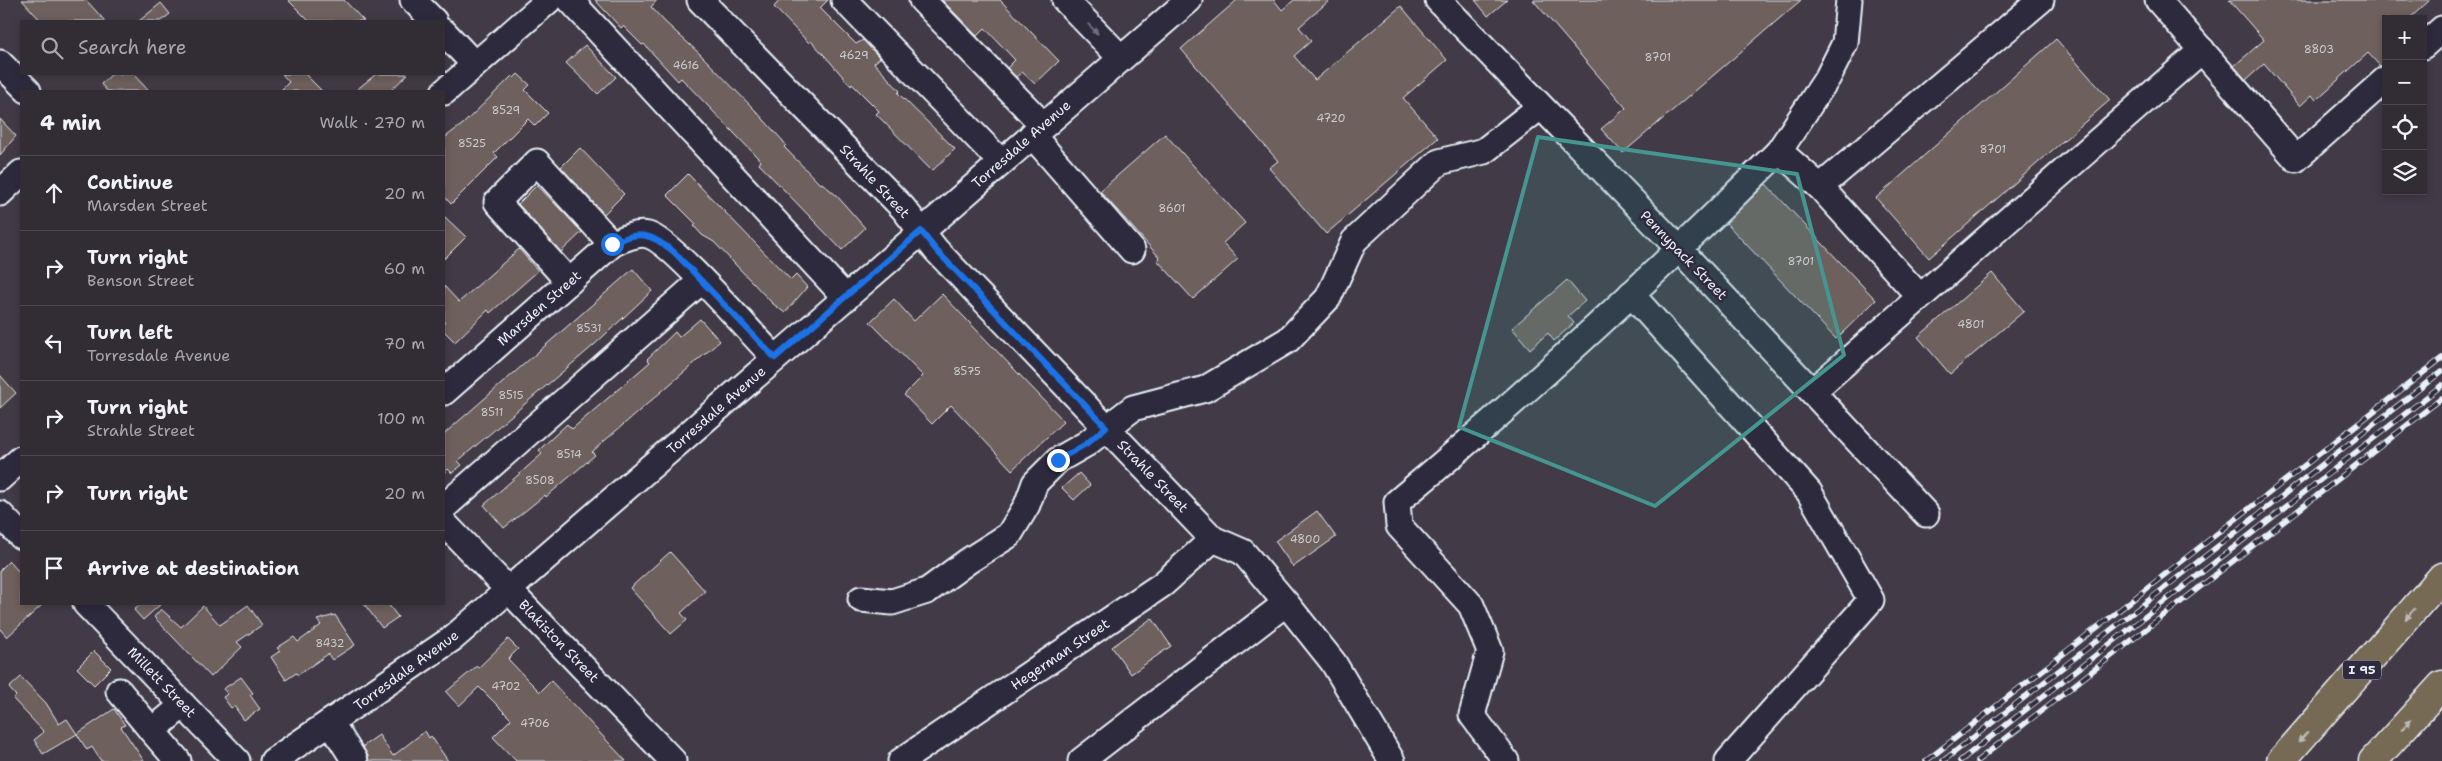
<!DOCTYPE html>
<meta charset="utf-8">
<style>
body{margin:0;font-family:"Shantell Sans",sans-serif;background:#3d3840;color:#f1f3f6}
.controls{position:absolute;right:15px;top:15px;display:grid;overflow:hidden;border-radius:0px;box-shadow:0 2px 8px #0003}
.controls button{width:45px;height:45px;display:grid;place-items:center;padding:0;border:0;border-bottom:1px solid #4d484f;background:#322c34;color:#f1f3f6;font:25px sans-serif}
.stop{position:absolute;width:15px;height:15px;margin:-11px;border:4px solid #1a73e8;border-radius:50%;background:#fff}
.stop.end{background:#1a73e8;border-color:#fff;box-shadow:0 1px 5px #0008}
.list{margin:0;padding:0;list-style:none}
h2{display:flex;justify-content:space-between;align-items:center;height:65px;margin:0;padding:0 20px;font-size:21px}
h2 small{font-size:16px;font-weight:400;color:#a8a7ac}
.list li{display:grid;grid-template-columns:32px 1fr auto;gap:15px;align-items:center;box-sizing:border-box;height:75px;padding:0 20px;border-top:1px solid #4d484f}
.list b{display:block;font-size:19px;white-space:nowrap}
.list p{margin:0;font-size:16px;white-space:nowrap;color:#a8a7ac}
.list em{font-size:16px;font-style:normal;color:#a8a7ac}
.icon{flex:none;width:28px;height:28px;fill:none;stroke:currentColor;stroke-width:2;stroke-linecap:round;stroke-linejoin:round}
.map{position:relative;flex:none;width:2442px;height:761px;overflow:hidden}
.search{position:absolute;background:#322c34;box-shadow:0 2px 8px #0003;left:20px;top:20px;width:425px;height:55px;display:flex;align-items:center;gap:12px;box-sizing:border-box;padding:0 18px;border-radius:0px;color:#a8a7ac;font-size:19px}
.panel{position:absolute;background:#322c34;box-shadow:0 2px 8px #0003;left:20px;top:90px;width:425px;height:515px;border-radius:0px}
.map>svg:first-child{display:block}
.building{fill:#6e605c;stroke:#e8f1f8}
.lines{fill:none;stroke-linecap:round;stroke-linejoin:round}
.minor-casing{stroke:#e8f1f8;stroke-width:29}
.highway-casing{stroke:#e8f1f8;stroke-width:31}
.minor{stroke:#2f2a3d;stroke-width:25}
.highway{stroke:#766a54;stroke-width:28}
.rail-casing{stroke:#e8f1f8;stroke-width:5.5}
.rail{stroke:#2f2a3d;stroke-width:4;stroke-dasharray:11;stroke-linecap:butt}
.oneway{fill:#70707e}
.oneway2{fill:#babbb6}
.route{stroke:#1a73e8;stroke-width:6}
.marked{fill:#459590;fill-opacity:0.2;stroke:#459590;stroke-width:4;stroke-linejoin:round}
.labels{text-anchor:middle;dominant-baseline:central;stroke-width:5;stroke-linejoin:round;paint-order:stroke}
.number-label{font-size:11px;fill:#cacdd1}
.shield{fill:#2f2a3d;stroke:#b0b5c0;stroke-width:1}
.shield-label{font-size:12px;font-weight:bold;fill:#e8f1f8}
.street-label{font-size:14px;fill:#e8f1f8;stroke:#2f2a3d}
</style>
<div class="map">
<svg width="2442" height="761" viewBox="0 0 2442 761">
<rect width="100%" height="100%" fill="#423a46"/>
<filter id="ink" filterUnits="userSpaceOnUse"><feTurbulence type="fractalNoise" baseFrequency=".02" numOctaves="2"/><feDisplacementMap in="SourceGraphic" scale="10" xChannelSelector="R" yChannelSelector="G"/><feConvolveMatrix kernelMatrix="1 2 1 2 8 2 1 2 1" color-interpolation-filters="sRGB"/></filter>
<g filter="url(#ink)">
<g class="building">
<polygon points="22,0 86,0 105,21 41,21"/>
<polygon points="288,0 344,0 364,21 309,21"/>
<polygon points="595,0 657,0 651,7 665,22 700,54 755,110 783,141 786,145 784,147 820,184 822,183 837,196 865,228 842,250 759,164 761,161 681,78 678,81 644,44 642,45 623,26 621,28"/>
<polygon points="780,0 828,0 820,8 856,44 863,40 880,58 874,63 900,91 898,93 955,149 932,171 876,114 879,111 852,84 851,86 825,56 811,41 809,43 774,7"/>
<polygon points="942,0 1000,0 1059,61 1035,84 1022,72 1016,77 1007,68 1015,60 985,28 977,36"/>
<polygon points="1237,0 1274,0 1282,10 1294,0 1330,0 1299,27 1311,41 1294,56 1315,80 1401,6 1447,60 1403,98 1438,138 1326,234 1269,168 1278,161 1181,49"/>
<polygon points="1475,0 1507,0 1488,16"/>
<polygon points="1533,0 1801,0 1623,153 1601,129 1626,108"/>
<polygon points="2229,0 2430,0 2409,19 2386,19 2386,65 2380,66 2368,53 2316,100 2312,95 2300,106 2264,64 2246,80 2234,66 2264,40"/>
<polygon points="161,3 170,14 161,21 139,21"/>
<polygon points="2056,39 2110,100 1929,258 1876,198"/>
<polygon points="585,45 616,77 598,94 566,63"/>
<polygon points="112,74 133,74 149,91 107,91 101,84"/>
<polygon points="282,74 305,74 322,91 280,91 289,82"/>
<polygon points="376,74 408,74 390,91 355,91"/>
<polygon points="518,74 530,85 525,90 548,113 535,126 528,119 494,153 498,157 451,204 444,196 444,138 463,124 512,76 514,78"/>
<polygon points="0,119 16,136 0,155"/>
<polygon points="1165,134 1245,223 1223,243 1238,259 1193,299 1157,260 1160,258 1100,191"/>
<polygon points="580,148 624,194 604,214 561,167"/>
<polygon points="688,174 791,280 796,275 807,287 785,313 772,303 714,242 702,235 694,226 696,224 667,195"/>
<polygon points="1766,184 1876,300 1836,339 1726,223"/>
<polygon points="537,185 582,232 561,252 518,204"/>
<polygon points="444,216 466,237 444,259"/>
<polygon points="519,249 538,271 490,313 488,310 455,342 444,331 444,286 459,302"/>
<polygon points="633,269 652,291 594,345 458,461 462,465 452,473 448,469 444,474 444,434"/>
<polygon points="1992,273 2024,311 1950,374 1918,337"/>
<polygon points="1567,280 1585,301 1568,316 1574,323 1554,341 1548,333 1530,349 1512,328"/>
<polygon points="942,294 1064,421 1012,470 951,405 932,424 904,395 923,376 870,322 894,299 914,321"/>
<polygon points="700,319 720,341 602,443 592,452 595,455 546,497 545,495 504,528 484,505 542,454 539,450 567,424 572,429 650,362 647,359 675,332 679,337"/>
<polygon points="0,375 16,393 0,408"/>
<polygon points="1079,473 1090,485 1074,500 1062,488"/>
<polygon points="1317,511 1336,537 1293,567 1275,541"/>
<polygon points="670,552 705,591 681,613 687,620 671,634 630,588"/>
<polygon points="9,561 21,574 21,604 43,604 7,637 0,629 0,570"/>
<polygon points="141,604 161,604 143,620 134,610"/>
<polygon points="364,604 388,604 398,617 382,628"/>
<polygon points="248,605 262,625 237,642 242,647 211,677 154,617 161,609 181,627 203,606 220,625"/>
<polygon points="335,615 355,645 332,660 328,654 298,675 296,673 286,680 271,657 280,651 277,648 294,637 298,642 321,625 317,620"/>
<polygon points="1152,618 1171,646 1131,674 1112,647"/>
<polygon points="508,639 518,649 508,659 526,678 540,692 551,681 626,761 516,761 493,737 511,719 479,687 459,706 446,692 477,666 478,668"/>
<polygon points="94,651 111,668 94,685 77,668"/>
<polygon points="21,677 46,703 59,724 67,719 77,734 43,754 34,740 44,732 13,699 16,696 9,688"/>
<polygon points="241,677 253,693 250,695 260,709 244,720 234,706 231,708 223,697 228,694 223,689"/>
<polygon points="114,709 125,725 121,727 144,761 101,761 92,747 87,750 77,734"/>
<polygon points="425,731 429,738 431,736 448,761 369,761 363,746 379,735 393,756"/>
</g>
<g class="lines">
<g class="minor-casing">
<g id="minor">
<polyline points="413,0 434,21"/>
<polyline points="570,0 846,298"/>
<polyline points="700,0 903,208 936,250 1213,539 1243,552 1286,603 1333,662 1392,761"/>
<polyline points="844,0 1001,162"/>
<polyline points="922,0 1043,125"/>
<polyline points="1065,0 1121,58"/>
<polyline points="1438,0 1680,250 1926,514"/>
<polyline points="2158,0 2296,159 2386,79"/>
<polyline points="444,32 475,65"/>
<polyline points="2423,46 2442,29"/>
<polyline points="0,63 28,91"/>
<polyline points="444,92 549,0"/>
<polyline points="1032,135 1132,250"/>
<polyline points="1779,151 1828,77 1845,43 1849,0"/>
<polyline points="0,193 21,173"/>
<polyline points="569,282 497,202 537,162 612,244"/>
<polyline points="1631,294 1809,492 1871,600 1728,761"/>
<polyline points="1920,297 1820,187 2041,0"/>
<polyline points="1813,391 2202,50"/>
<path d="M 444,392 L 612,244 C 623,239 636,232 648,235 C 672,241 753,336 775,358"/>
<polyline points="0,478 21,459"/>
<polyline points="444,507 701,281"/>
<polyline points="0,514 21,536"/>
<polyline points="444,523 673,761"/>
<polyline points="861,599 892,602 927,591 968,561 1009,535 1027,505 1035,483 1058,460 1086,444 1133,408 1205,389 1288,340 1328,298 1354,241 1439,162 1484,151 1540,107"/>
<polyline points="86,604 237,761"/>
<polyline points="119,691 152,731 183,705"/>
<polyline points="331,723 355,761"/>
<polyline points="152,731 178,761"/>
<polyline points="273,761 453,638 1189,0"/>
<polyline points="901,761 1163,584 1213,539"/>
<polyline points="1081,761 1286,603"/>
<path d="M 1506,761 L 1472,715 L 1490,651 L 1471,605 L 1399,526 L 1397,502 C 1530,391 1657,273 1779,151 L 1820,187"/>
</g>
</g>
<g class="highway-casing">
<g id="highway">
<polyline points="2281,761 2442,577"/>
<polyline points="2373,761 2442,685"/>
</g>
</g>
<use href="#minor" class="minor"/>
<use href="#highway" class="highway"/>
<g class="rail-casing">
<g id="rail">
<polyline points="1926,761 2442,358"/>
<polyline points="1943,761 2442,371"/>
<polyline points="1960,761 2442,385"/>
<polyline points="1977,761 2442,398"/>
</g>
</g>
<use href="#rail" class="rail"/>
</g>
<defs><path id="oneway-solid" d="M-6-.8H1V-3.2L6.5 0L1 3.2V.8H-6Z" transform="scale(1.25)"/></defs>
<use class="oneway" href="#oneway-solid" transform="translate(1093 29) rotate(46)"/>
<g class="oneway2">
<use href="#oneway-solid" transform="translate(2410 614) rotate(131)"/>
<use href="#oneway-solid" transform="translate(2406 725) rotate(-48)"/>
<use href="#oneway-solid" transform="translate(2303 737) rotate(132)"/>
</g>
</g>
<g class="lines" filter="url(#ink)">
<path class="route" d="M 612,244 C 639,229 651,234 674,252 L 775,358 L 921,231 L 936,250 L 1106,427 L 1086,444 L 1058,460"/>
</g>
<path class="marked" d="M 1538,137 L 1797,174 L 1844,355 L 1655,506 L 1459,427 Z"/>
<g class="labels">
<g class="number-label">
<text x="2319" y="49">8803</text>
<text x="854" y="55">4629</text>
<text x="1658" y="57">8701</text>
<text x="686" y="65">4616</text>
<text x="506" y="110">8529</text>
<text x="1331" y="118">4720</text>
<text x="472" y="143">8525</text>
<text x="1993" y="149">8701</text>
<text x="1172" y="208">8601</text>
<text x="1801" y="261">8701</text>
<text x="1971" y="324">4801</text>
<text x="589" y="328">8531</text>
<text x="967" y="371">8575</text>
<text x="511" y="395">8515</text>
<text x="492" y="412">8511</text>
<text x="569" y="454">8514</text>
<text x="540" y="480">8508</text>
<text x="1305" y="539">4800</text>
<text x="330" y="643">8432</text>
<text x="506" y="686">4702</text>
<text x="535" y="723">4706</text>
</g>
<rect class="shield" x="2343" y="660.5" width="38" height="19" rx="4"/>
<g class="shield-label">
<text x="2362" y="670">I 95</text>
</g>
<g class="street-label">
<text transform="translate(1021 144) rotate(-41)">Torresdale Avenue</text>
<text transform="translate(875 181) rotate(47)">Strahle Street</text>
<text transform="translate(1684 255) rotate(46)">Pennypack Street</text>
<text transform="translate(539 308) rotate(-41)">Marsden Street</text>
<text transform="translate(716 410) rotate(-41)">Torresdale Avenue</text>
<text transform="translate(1153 476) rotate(46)">Strahle Street</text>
<text transform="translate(559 641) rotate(46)">Blakiston Street</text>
<text transform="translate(1060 654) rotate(-34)">Hegerman Street</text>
<text transform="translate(406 670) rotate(-36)">Torresdale Avenue</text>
<text transform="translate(162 682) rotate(46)">Millett Street</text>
</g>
</g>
</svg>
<div class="controls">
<button>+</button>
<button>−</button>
<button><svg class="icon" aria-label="locate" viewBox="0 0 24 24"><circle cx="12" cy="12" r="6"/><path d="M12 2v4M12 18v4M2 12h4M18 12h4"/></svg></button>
<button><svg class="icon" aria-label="layers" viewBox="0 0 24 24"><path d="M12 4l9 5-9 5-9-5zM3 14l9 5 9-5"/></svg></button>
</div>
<div class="stop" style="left:612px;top:244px"></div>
<div class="stop end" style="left:1058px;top:460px"></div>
<div class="search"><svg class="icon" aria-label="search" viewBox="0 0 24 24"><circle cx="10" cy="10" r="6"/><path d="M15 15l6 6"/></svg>Search here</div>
<section class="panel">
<h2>4 min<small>Walk · 270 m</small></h2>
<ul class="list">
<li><svg class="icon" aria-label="ahead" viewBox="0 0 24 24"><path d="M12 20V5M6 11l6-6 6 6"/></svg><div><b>Continue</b><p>Marsden Street</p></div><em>20 m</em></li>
<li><svg class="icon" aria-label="right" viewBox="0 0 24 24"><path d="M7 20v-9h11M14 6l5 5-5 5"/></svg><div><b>Turn right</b><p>Benson Street</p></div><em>60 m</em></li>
<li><svg class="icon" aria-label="left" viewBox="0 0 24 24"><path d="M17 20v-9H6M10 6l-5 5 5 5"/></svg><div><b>Turn left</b><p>Torresdale Avenue</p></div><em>70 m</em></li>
<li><svg class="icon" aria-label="right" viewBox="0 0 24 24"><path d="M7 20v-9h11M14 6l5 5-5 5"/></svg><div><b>Turn right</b><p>Strahle Street</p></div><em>100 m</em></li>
<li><svg class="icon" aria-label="right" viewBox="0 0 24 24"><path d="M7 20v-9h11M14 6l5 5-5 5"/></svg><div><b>Turn right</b></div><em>20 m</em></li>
<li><svg class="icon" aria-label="arrive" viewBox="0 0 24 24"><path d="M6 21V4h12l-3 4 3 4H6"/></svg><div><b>Arrive at destination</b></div></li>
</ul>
</section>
</div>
